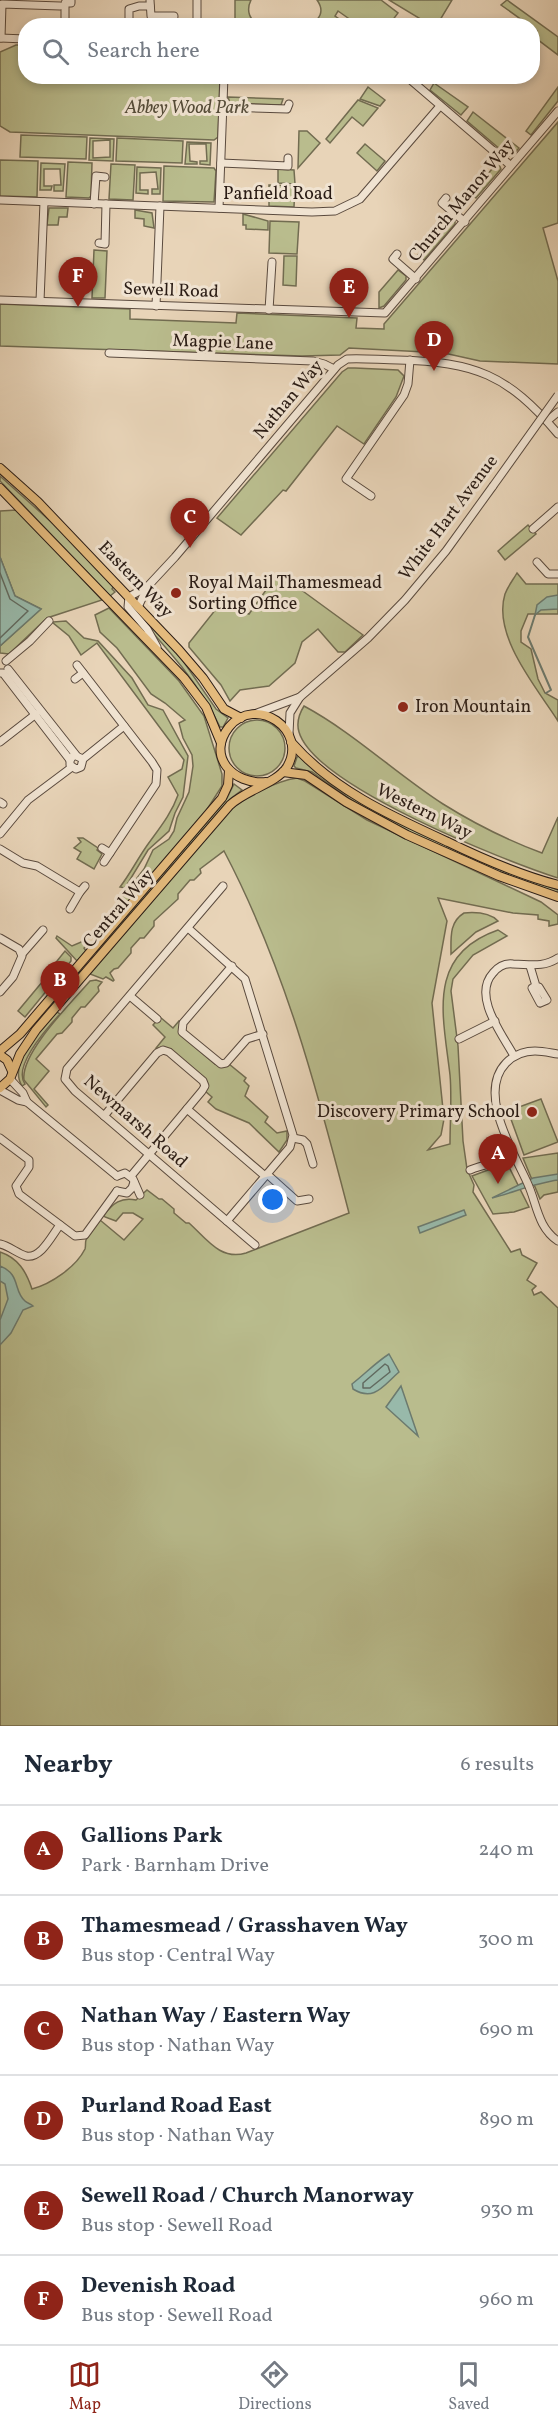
<!DOCTYPE html>
<meta charset="utf-8">
<style>
body{margin:0;font-family:Vollkorn,serif;background:#f6f6f7;color:#1f2937}
.you{position:absolute;left:273px;top:1200px;width:21px;height:21px;margin:-15px;border:4px solid #fff;border-radius:50%;background:#1a73e8;box-shadow:0 0 0 9px #1a73e833}
.badge{display:grid;place-items:center;width:39px;height:39px;border-radius:50%;background:#8f2418;color:#fff;font-size:20px;font-weight:700}
.pin{position:absolute;translate:-50% -50px;filter:drop-shadow(0 2px 3px #0008)}
.pin::after{content:'';position:absolute;top:32px;width:21px;height:18px;background:inherit;clip-path:polygon(0 0,100% 0,50% 100%)}
.list{margin:0;padding:0;list-style:none}
h2{display:flex;justify-content:space-between;align-items:center;height:78px;margin:0;padding:0 24px;font-size:26px}
h2 small{font-size:20px;font-weight:400;color:#747a83}
.list li{display:grid;grid-template-columns:39px 1fr auto;gap:18px;align-items:center;box-sizing:border-box;height:90px;padding:0 24px;border-top:2px solid #e0e1e3}
.list b{display:block;font-size:22px;white-space:nowrap}
.list p{margin:0;font-size:20px;white-space:nowrap;color:#747a83}
.list em{font-size:20px;font-style:normal;color:#747a83}
.icon{flex:none;width:33px;height:33px;fill:none;stroke:currentColor;stroke-width:2;stroke-linecap:round;stroke-linejoin:round}
.map{position:relative;flex:none;width:558px;height:1726px;overflow:hidden}
.search{position:absolute;background:#fff;box-shadow:0 3px 9px #0003;left:18px;right:18px;top:18px;height:66px;display:flex;align-items:center;gap:15px;box-sizing:border-box;padding:0 21px;border-radius:24px;color:#747a83;font-size:22px}
.sheet{height:618px;background:#fff}
nav{display:flex;justify-content:space-around;align-items:center;box-sizing:border-box;height:84px;border-top:2px solid #e0e1e3;background:#fff;font-size:16px;color:#747a83}
nav a{display:grid;justify-items:center;gap:3px}
nav .on{color:#8f2418}
.map>svg:first-child{display:block}
.green{fill:#b9bc8d;stroke:#726c51;stroke-width:1.5;fill-rule:evenodd}
.water{fill:#98b9aa;stroke:#6c7a6e;stroke-width:1.5}
.lines{fill:none;stroke-linecap:round;stroke-linejoin:round}
.shore{stroke:#616a60;stroke-width:1.5}
.stream{stroke:#6c7a6e;stroke-width:2}
.minor-casing{stroke:#5a4a3e;stroke-width:9}
.major-casing{stroke:#2a1c15;stroke-width:10}
.minor{stroke:#f0e3d1;stroke-width:7}
.major{stroke:#e4ba7c;stroke-width:8}
.minor-bridge-casing{stroke:#5a4a3e;stroke-width:9;stroke-linecap:butt}
.minor-bridge{stroke:#f0e3d1;stroke-width:7}
.poi-dot{fill:#8f2418;stroke:#f0e3d1;stroke-width:2}
.labels{text-anchor:middle;dominant-baseline:central;stroke-width:6;stroke-linejoin:round;paint-order:stroke}
.park-label{font-size:18px;font-style:italic;fill:#554c39;stroke:#f0e3d1}
.street-label{font-size:18px;fill:#2a1c15;stroke:#f0e3d1}
.poi-label{font-size:18px;fill:#2a1c15;stroke:#f0e3d1;text-anchor:start}
</style>
<div class="map">
<svg width="558" height="1726" viewBox="0 0 558 1726">
<rect width="100%" height="100%" fill="#e8d4b8"/>
<filter id="stains"><feTurbulence type="fractalNoise" baseFrequency=".00333" numOctaves="4"/><feColorMatrix values="0 0 0 0 .2 0 0 0 0 .09 0 0 0 0 .02 0 0 0 .5 -.17"/></filter>
<radialGradient id="worn" r=".72"><stop offset=".6" stop-color="#630" stop-opacity="0"/><stop offset="1" stop-color="#630" stop-opacity=".3"/></radialGradient>
<g class="green">
<path d="M 235,0 L 251,0 C 246,10 249,21 260,25 L 235,25 Z"/>
<path d="M 317,0 L 381,0 L 398,13 L 389,25 L 358,25 L 338,11 L 335,16 L 348,25 L 309,25 C 320,20 325,11 317,0 Z"/>
<polygon points="389,0 452,0 437,25 432,26"/>
<polygon points="507,0 558,37 558,55 533,36 537,31 532,26 529,25 501,5"/>
<polygon points="16,45 25,45 26,76 220,77 218,137 214,140 10,132 0,126 0,52"/>
<polygon points="434,83 468,107 461,115 430,90"/>
<polygon points="368,87 385,100 380,106 360,99"/>
<polygon points="558,87 558,101 531,135 526,131"/>
<polygon points="228,97 283,99 281,105 230,103"/>
<polygon points="358,100 378,108 363,126 352,117 330,143 326,139"/>
<polygon points="473,112 519,148 512,156 508,156 467,121"/>
<polygon points="558,122 558,223 543,228 558,281 558,364 480,361 444,353 349,348 340,355 302,356 0,346 0,304 130,309 130,319 236,323 237,313 357,318 356,328 384,329 384,324"/>
<polygon points="299,131 307,131 320,143 298,168"/>
<polygon points="21,135 87,137 86,159 20,157"/>
<path d="M 90,138 L 114,139 L 113,161 L 89,160 ZM 110,140 L 110,157 L 93,158 L 93,141 Z"/>
<polygon points="117,138 183,141 182,163 116,161"/>
<polygon points="187,142 211,143 210,165 200,164 200,161 207,161 206,144 189,144 190,161 197,162 197,164 185,164"/>
<polygon points="365,144 385,161 377,171 357,153"/>
<polygon points="0,160 38,161 37,197 0,196"/>
<polygon points="68,162 92,163 91,196 89,198 66,197"/>
<polygon points="498,162 501,169 476,198 471,194"/>
<polygon points="41,163 65,164 63,191 54,191 54,185 61,185 60,169 44,169 44,186 52,186 51,190 40,190"/>
<polygon points="111,164 135,165 133,200 109,199"/>
<polygon points="164,166 214,168 216,171 214,202 163,201"/>
<polygon points="137,167 161,168 160,194 152,194 152,189 158,189 156,172 140,173 140,190 148,190 148,194 136,193"/>
<polygon points="278,169 294,170 295,184 278,183"/>
<polygon points="269,185 295,186 294,207 269,206"/>
<polygon points="49,208 68,208 67,217 59,217 58,225 47,225"/>
<polygon points="135,210 152,213 154,228 144,226 144,219 135,218"/>
<polygon points="243,214 268,221 268,230 246,229 246,225 243,225"/>
<polygon points="452,216 455,219 455,224 424,260 418,255"/>
<polygon points="270,221 299,222 297,254 269,253"/>
<polygon points="94,250 107,251 105,298 92,298"/>
<polygon points="284,256 297,256 296,286 283,285"/>
<polygon points="398,270 406,276 406,280 384,306 379,308 379,292"/>
<polygon points="355,368 398,370 404,376 396,397 364,444 337,426 286,491 283,490 241,535 217,518 342,372 348,368"/>
<polygon points="0,476 59,529 114,586 112,589 115,592 110,596 0,481"/>
<polygon points="17,510 102,600 47,618 9,654 0,653 0,646 41,609 15,596 0,557 0,511"/>
<polygon points="528,525 536,534 505,560 498,551"/>
<polygon points="278,573 363,635 345,652 338,652 318,629 302,642 295,663 269,686 240,690 230,701 221,685 189,647 189,643 224,599 234,609 249,614"/>
<path d="M 517,573 L 526,584 L 558,584 L 558,614 L 528,614 L 521,631 L 521,642 L 531,649 L 538,679 L 545,693 L 558,700 L 558,721 C 537,688 492,636 505,594 C 508,586 513,580 517,573 Z"/>
<path d="M 132,605 L 179,655 L 216,709 L 228,718 L 223,727 L 220,727 C 200,684 166,647 134,612 Z"/>
<polygon points="109,608 179,681 204,716 222,774 222,786 204,814 114,919 111,918 106,922 104,921 144,869 153,850 169,839 174,831 177,818 189,792 193,766 192,755 183,738 179,723 185,720 165,703 151,694 117,648 100,632 95,615"/>
<path d="M 66,621 L 84,638 L 98,641 L 132,678 L 148,705 L 163,710 L 188,756 L 183,797 L 175,813 L 169,831 L 148,850 L 125,888 L 120,887 C 130,874 137,860 146,847 C 158,830 171,815 178,795 L 168,777 L 182,769 L 184,760 L 97,643 L 81,655 L 69,636 L 52,622 Z"/>
<path d="M 304,706 C 354,733 395,773 443,804 C 475,824 507,840 542,853 L 558,817 L 558,878 C 505,861 315,786 299,732 C 296,722 299,714 304,706 Z"/>
<circle cx="257" cy="748" r="28"/>
<polygon points="299,756 384,816 480,861 558,890 558,893 499,872 403,829 357,804 312,772 296,768 294,766 297,757"/>
<path d="M 297,778 L 305,781 L 367,820 L 541,902 L 558,915 L 558,924 L 549,926 L 549,921 L 538,919 L 538,915 L 513,913 L 438,898 L 447,921 L 432,1003 L 444,1119 L 441,1135 L 428,1150 L 450,1144 C 450,1121 452,1097 450,1075 C 443,1015 426,955 498,930 L 507,936 L 473,955 L 453,979 L 451,991 L 458,1046 L 463,1141 L 467,1169 L 474,1185 L 473,1192 L 511,1252 L 520,1249 L 522,1255 L 537,1263 L 527,1280 L 536,1286 L 532,1290 L 534,1295 L 541,1292 L 558,1308 L 558,1726 L 0,1726 L 0,1252 C 18,1258 26,1271 32,1289 C 51,1284 76,1267 85,1249 C 86,1246 85,1243 86,1240 C 89,1234 96,1226 100,1220 L 124,1240 L 143,1219 L 133,1213 L 123,1213 L 116,1221 L 105,1217 L 104,1215 C 113,1203 121,1197 136,1200 L 147,1190 L 159,1199 L 162,1199 L 174,1209 L 174,1213 L 186,1223 L 189,1223 C 206,1238 220,1261 246,1253 L 349,1213 C 317,1089 284,965 224,851 L 200,869 L 201,873 L 194,880 L 190,880 L 178,894 L 178,899 L 154,921 L 154,926 L 144,938 L 140,938 L 131,948 L 131,953 L 118,968 L 114,969 L 110,973 L 114,980 L 113,981 L 106,977 L 103,979 L 90,974 L 229,811 C 245,797 276,781 297,778 Z"/>
<polygon points="234,784 242,790 230,799 98,953 96,951 227,798"/>
<polygon points="78,838 83,838 98,848 97,850 102,854 94,869 77,859 81,852 74,848 81,842"/>
<path d="M 464,913 C 475,912 490,913 498,921 L 476,932 L 451,954 C 451,938 449,922 464,913 Z"/>
<polygon points="57,936 72,946 86,940 89,943 84,948 86,951 77,961 56,938"/>
<polygon points="65,951 71,957 71,961 25,1017 18,1011 53,969 53,966"/>
<path d="M 96,980 L 102,982 L 98,987 L 99,991 L 85,1007 L 81,1007 L 72,1018 L 72,1022 L 62,1033 L 57,1034 L 36,1059 L 49,1071 L 34,1089 L 48,1105 L 46,1107 L 24,1080 C 20,1053 73,1001 90,981 Z"/>
<path d="M 57,1012 L 60,1014 C 48,1027 12,1066 25,1084 L 22,1086 C 7,1062 43,1028 57,1012 Z"/>
<polygon points="160,1017 173,1028 179,1021 181,1022 179,1031 181,1035 215,1064 221,1066 229,1064 246,1078 244,1081 249,1086 245,1096 268,1117 265,1122 277,1133 287,1131 287,1140 279,1152 249,1123 216,1109 208,1102 212,1097 205,1091 207,1087 171,1049 156,1048 165,1037 153,1025"/>
<polygon points="541,1099 558,1142 524,1155 508,1111"/>
<polygon points="558,1153 558,1192 544,1195 540,1199 523,1158"/>
<polygon points="504,1164 508,1165 529,1207 514,1212 493,1214 472,1176"/>
</g>
<g class="water">
<polygon points="0,557 15,596 41,609 0,646"/>
<polygon points="558,595 558,609 541,610 535,615 537,605 547,597"/>
<path d="M 558,1174 L 558,1180 C 535,1183 515,1192 492,1198 L 533,1178 Z"/>
<polygon points="464,1210 466,1215 420,1233 418,1227"/>
<path d="M 0,1266 C 21,1274 13,1291 25,1301 C 27,1303 31,1304 33,1306 L 23,1310 L 11,1333 L 0,1345 L 0,1320 L 8,1299 L 5,1284 L 0,1281 Z"/>
<path d="M 389,1354 L 399,1372 C 383,1386 374,1402 353,1389 L 352,1384 C 365,1374 375,1363 389,1354 Z"/>
<polygon points="401,1386 418,1436 386,1407"/>
</g>
<g class="lines">
<g class="shore">
<polyline points="0,573 10,599 28,611 0,638"/>
<polygon points="385,1364 388,1366 390,1372 370,1388 363,1388 363,1383"/>
</g>
<polyline class="stream" points="535,615 528,637 551,690 546,693"/>
<g class="minor-casing">
<g id="minor">
<polyline points="150,0 151,16 174,16 173,26"/>
<polyline points="65,26 65,3 71,3 71,0"/>
<polyline points="129,26 129,9 139,6 150,6"/>
<polyline points="197,26 197,0"/>
<polyline points="0,38 26,39"/>
<polyline points="1,38 2,4 60,6"/>
<polyline points="334,76 337,79"/>
<polyline points="406,76 510,165"/>
<polyline points="223,107 287,109 289,104"/>
<polyline points="221,163 288,166 288,158"/>
<polyline points="446,198 442,203 465,222"/>
<polyline points="0,200 312,212 335,211 360,199 440,106"/>
<polyline points="94,204 96,176 105,177"/>
<polyline points="219,208 224,76"/>
<polyline points="99,243 105,244 106,204"/>
<polyline points="397,254 393,259 416,279"/>
<polyline points="0,300 385,313 558,111"/>
<polyline points="40,301 44,202"/>
<polyline points="156,306 160,206"/>
<polyline points="269,310 272,262"/>
<polyline points="109,353 313,361 324,364 334,369"/>
<polyline points="547,421 558,412"/>
<polyline points="371,496 346,479 404,395 408,384 410,360"/>
<polyline points="533,529 558,507"/>
<polyline points="537,562 548,574 558,574"/>
<polyline points="148,586 129,597 128,607 147,629 157,647"/>
<path d="M 138,607 L 148,586 L 175,557 L 338,365 L 347,359 C 364,358 381,360 398,360 C 475,362 507,374 558,434"/>
<polyline points="6,661 30,641 49,621"/>
<polyline points="77,665 152,762 157,770 156,784 104,862"/>
<polyline points="8,669 76,755"/>
<polyline points="0,673 3,673 70,760"/>
<polyline points="75,679 83,673"/>
<polyline points="257,713 300,697"/>
<polyline points="289,734 290,713 300,697 368,638 405,600 446,551 493,486"/>
<polyline points="0,742 36,714"/>
<polyline points="83,759 74,755 70,760 70,765 76,769 81,767 83,759 124,726"/>
<polyline points="0,802 3,804"/>
<polyline points="0,834 28,800 72,767"/>
<polyline points="102,848 110,853"/>
<polyline points="0,849 23,863 37,866 80,892 85,886"/>
<polyline points="223,886 67,1069 65,1079 75,1091 255,1245"/>
<polyline points="70,909 80,892"/>
<polyline points="188,928 245,979 293,1135 290,1147 227,1221"/>
<polyline points="0,938 19,949 22,956 13,977 0,992"/>
<polyline points="22,954 43,930"/>
<polyline points="232,966 183,1023 182,1032 221,1064 226,1063 247,1039 263,1034"/>
<polyline points="530,966 536,986 539,987 547,1000 540,1003 532,988 536,986"/>
<polyline points="130,996 157,1019"/>
<polyline points="459,1039 495,1021"/>
<path d="M 558,1054 C 551,1053 543,1051 535,1051 C 525,1051 514,1055 506,1063 C 477,1093 513,1151 527,1182 C 537,1203 537,1227 558,1241"/>
<path d="M 514,1056 C 502,1034 472,996 493,973 C 498,967 505,963 513,964 C 529,964 543,968 558,958"/>
<polyline points="10,1079 23,1093 27,1102"/>
<polyline points="0,1090 18,1100 27,1102 117,1176"/>
<polyline points="187,1109 265,1176"/>
<polyline points="104,1116 157,1053 163,1050 169,1052 203,1081 205,1086 202,1091 131,1176"/>
<polyline points="0,1138 29,1160 29,1167 16,1186 19,1194 75,1236 85,1235 117,1191"/>
<polyline points="293,1138 303,1140 307,1144 313,1164"/>
<polyline points="486,1163 488,1158 508,1143"/>
<path d="M 470,1170 C 485,1164 499,1162 514,1156"/>
<polyline points="267,1174 297,1201 309,1199"/>
<polyline points="117,1176 125,1173 133,1179 140,1195"/>
<polyline points="117,1191 127,1193 132,1188 134,1182"/>
<path d="M 0,1244 C 9,1246 17,1253 26,1256 C 41,1259 52,1235 60,1225"/>
</g>
</g>
<g class="major-casing">
<g id="major">
<polyline points="0,468 38,502 179,650 203,678 224,709 241,718"/>
<polyline points="0,488 184,678 206,707 221,743"/>
<path d="M 291,742 C 333,790 391,816 448,842 C 483,859 520,875 558,885"/>
<polyline points="283,772 306,775 346,802 407,835 499,876 558,897"/>
<polyline points="0,1051 20,1034 222,798 228,785 229,770"/>
<polyline points="0,1055 7,1060 12,1071"/>
<path d="M 0,1088 L 10,1079 L 20,1054 L 36,1030 L 230,805 C 246,790 277,783 287,767 C 309,730 256,694 229,727 C 206,756 233,785 266,782"/>
</g>
</g>
<use href="#minor" class="minor"/>
<use href="#major" class="major"/>
<g class="minor-bridge-casing">
<polyline id="minor-bridge" points="493,486 558,395"/>
</g>
<use href="#minor-bridge" class="minor-bridge"/>
</g>
<g class="poi-dot">
<circle cx="176" cy="593" r="6"/>
<circle cx="403" cy="707" r="6"/>
<circle cx="532" cy="1112" r="6"/>
</g>
<g class="labels">
<g class="park-label">
<text x="187" y="108">Abbey Wood Park</text>
</g>
<g class="street-label">
<text x="278" y="194">Panfield Road</text>
<text transform="translate(462 201) rotate(-50)">Church Manor Way</text>
<text transform="translate(171 291) rotate(2)">Sewell Road</text>
<text transform="translate(223 343) rotate(2)">Magpie Lane</text>
<text transform="translate(289 400) rotate(-50)">Nathan Way</text>
<text transform="translate(449 518) rotate(-53)">White Hart Avenue</text>
<text transform="translate(135 580) rotate(46)">Eastern Way</text>
<text transform="translate(424 812) rotate(26)">Western Way</text>
<text transform="translate(119 909) rotate(-49)">Central Way</text>
<text transform="translate(135 1122) rotate(41)">Newmarsh Road</text>
</g>
<g class="poi-label">
<text x="188" y="583">Royal Mail Thamesmead<tspan x="188" dy="21">Sorting Office</tspan></text>
<text x="415" y="707">Iron Mountain</text>
<text x="520" y="1112" text-anchor="end">Discovery Primary School</text>
</g>
</g>
<rect width="100%" height="100%" filter="url(#stains)"/>
<rect width="100%" height="100%" fill="url(#worn)"/>
</svg>
<div class="you"></div>
<div class="pin badge" style="left:498px;top:1184px">A</div>
<div class="pin badge" style="left:60px;top:1011px">B</div>
<div class="pin badge" style="left:190px;top:548px">C</div>
<div class="pin badge" style="left:434px;top:371px">D</div>
<div class="pin badge" style="left:349px;top:318px">E</div>
<div class="pin badge" style="left:78px;top:307px">F</div>
<div class="search"><svg class="icon" aria-label="search" viewBox="0 0 24 24"><circle cx="10" cy="10" r="6"/><path d="M15 15l6 6"/></svg>Search here</div>
</div>
<section class="sheet">
<h2>Nearby<small>6 results</small></h2>
<ul class="list">
<li><span class="badge">A</span><div><b>Gallions Park</b><p>Park · Barnham Drive</p></div><em>240 m</em></li>
<li><span class="badge">B</span><div><b>Thamesmead / Grasshaven Way</b><p>Bus stop · Central Way</p></div><em>300 m</em></li>
<li><span class="badge">C</span><div><b>Nathan Way / Eastern Way</b><p>Bus stop · Nathan Way</p></div><em>690 m</em></li>
<li><span class="badge">D</span><div><b>Purland Road East</b><p>Bus stop · Nathan Way</p></div><em>890 m</em></li>
<li><span class="badge">E</span><div><b>Sewell Road / Church Manorway</b><p>Bus stop · Sewell Road</p></div><em>930 m</em></li>
<li><span class="badge">F</span><div><b>Devenish Road</b><p>Bus stop · Sewell Road</p></div><em>960 m</em></li>
</ul>
</section>
<nav>
<a class="on"><svg class="icon" aria-label="map" viewBox="0 0 24 24"><path d="M3 6l6-2 6 2 6-2v14l-6 2-6-2-6 2zM9 4v14M15 6v14"/></svg>Map</a>
<a><svg class="icon" aria-label="directions" viewBox="0 0 24 24"><path d="M12 3l9 9-9 9-9-9zM9 14v-3h6M13 9l2 2-2 2"/></svg>Directions</a>
<a><svg class="icon" aria-label="saved" viewBox="0 0 24 24"><path d="M7 4h10v16l-5-4-5 4z"/></svg>Saved</a>
</nav>
